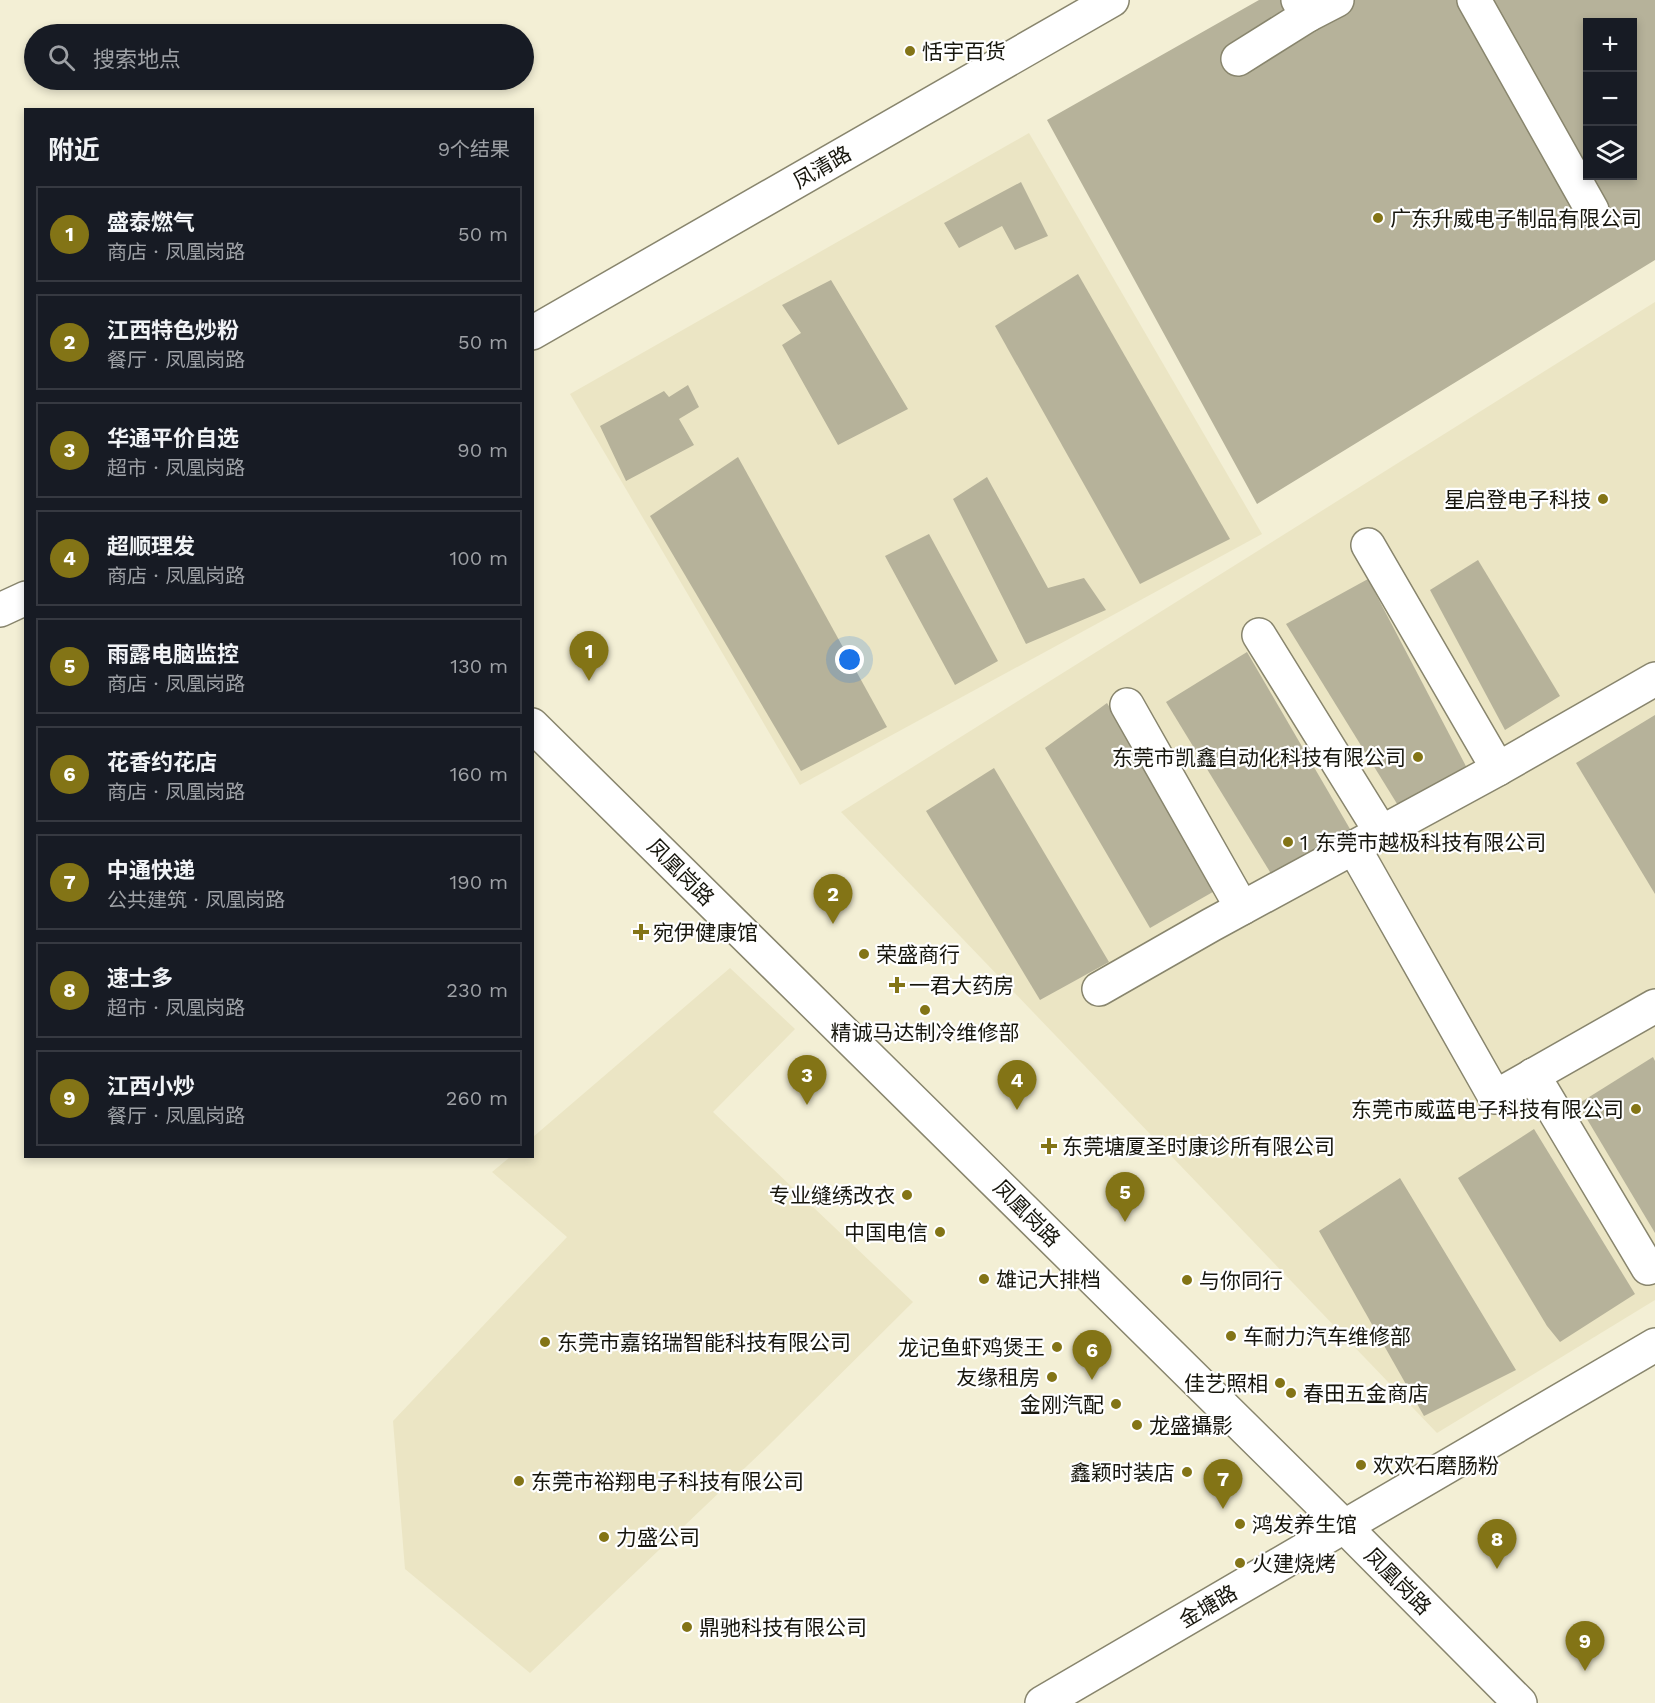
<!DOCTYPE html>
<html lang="zh">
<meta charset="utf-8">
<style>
body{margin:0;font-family:"Work Sans","Noto Sans SC",sans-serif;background:#242831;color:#f1f3f6}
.controls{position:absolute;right:18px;top:18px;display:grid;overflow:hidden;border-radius:0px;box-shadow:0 3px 9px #0003}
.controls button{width:54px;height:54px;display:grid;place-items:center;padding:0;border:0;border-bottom:2px solid #363941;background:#171b24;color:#f1f3f6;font:30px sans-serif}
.you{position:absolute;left:850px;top:660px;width:21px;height:21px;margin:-15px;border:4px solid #fff;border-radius:50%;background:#1a73e8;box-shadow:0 0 0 9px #1a73e833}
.badge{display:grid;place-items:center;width:39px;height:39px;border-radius:50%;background:#837416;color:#fff;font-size:20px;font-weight:700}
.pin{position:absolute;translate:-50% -50px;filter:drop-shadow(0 2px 3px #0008)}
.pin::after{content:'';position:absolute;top:32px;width:21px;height:18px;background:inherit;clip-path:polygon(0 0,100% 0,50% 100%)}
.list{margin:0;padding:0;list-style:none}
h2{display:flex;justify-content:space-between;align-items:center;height:78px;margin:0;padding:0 24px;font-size:26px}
h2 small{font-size:20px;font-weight:400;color:#9ea1a6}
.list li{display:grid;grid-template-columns:39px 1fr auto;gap:18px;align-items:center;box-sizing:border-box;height:96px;margin:0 12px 12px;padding:0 12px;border:2px solid #363941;border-radius:0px}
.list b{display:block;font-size:22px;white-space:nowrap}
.list p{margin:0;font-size:20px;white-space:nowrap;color:#9ea1a6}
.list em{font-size:20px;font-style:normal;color:#9ea1a6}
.icon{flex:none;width:33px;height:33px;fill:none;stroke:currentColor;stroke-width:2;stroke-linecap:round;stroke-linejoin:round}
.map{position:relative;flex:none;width:1655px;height:1703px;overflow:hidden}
.search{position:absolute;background:#171b24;box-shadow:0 3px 9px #0003;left:24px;top:24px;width:510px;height:66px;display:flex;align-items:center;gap:15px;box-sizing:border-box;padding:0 21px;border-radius:33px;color:#9ea1a6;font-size:22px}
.panel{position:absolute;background:#171b24;box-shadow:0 3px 9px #0003;left:24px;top:108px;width:510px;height:1050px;border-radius:0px}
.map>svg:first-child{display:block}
.built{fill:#ebe5c4}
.building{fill:#b6b29a;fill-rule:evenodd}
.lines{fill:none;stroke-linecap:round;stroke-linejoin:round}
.minor-casing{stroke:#88856d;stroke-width:36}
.minor{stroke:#fff;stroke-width:33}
.poi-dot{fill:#837416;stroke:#fff;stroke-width:2}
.labels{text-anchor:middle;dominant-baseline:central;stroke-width:4.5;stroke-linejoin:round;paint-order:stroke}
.poi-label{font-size:21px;fill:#17160d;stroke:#fff;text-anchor:start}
.street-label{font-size:21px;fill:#17160d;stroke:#fff}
</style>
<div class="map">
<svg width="1655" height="1703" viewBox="0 0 1655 1703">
<rect width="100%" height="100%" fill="#f3efd5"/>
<g class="built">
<polygon points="1029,133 1262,534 800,785 570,394"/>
<polygon points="1655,302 1655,1300 1437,1433 841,812"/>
<polygon points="730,968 795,1029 713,1112 913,1302 768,1446 530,1673 405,1569 393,1421 567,1237 492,1172 510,1157 532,1156 533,1137"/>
</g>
<g class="building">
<path d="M 1259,0 L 1655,0 L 1655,260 L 1257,504 L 1047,120 ZM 1588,22 L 1632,22 L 1632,176 L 1588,176 Z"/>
<polygon points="1021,182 1048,236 1015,250 1002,226 959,248 944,223"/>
<polygon points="1078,274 1230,539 1140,584 995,326"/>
<polygon points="831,280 908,409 838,445 782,345 801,333 782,305"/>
<polygon points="688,385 699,407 679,419 694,445 626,481 600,426 664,391 669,397"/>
<polygon points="738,457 887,727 801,771 650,516"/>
<polygon points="987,477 1048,588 1084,578 1106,610 1026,644 953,499"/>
<polygon points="929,534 998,661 955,685 885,556"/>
<polygon points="1478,560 1560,696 1505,730 1430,590"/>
<polygon points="1368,579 1469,772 1399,807 1286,624"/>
<polygon points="1247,652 1357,841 1278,885 1166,702"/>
<polygon points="1107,703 1218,889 1150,928 1045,748"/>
<polygon points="1655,715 1655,894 1576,763"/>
<polygon points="994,768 1109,962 1040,1000 926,811"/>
<polygon points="1653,1057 1655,1061 1655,1233 1578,1104"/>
<polygon points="1534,1129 1635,1294 1560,1342 1547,1326 1458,1178"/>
<polygon points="1400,1178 1516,1370 1424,1416 1319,1231"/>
</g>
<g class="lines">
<g class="minor-casing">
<g id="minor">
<polyline points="1298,0 1308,15 1337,0"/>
<polyline points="1474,0 1592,210"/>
<polyline points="1238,59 1308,15"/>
<polyline points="532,333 1112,0"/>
<polyline points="1368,545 1498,769"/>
<polyline points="0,610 26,598"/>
<polyline points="1259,635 1381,832"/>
<polyline points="1127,705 1242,908"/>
<polyline points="532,725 1344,1526 1520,1703"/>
<polyline points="1354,848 1495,1097 1655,1006"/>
<polyline points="1099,989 1211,925 1498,769 1655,679"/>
<polyline points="1533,1075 1648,1268"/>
<polyline points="1042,1703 1655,1345"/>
</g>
</g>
<use href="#minor" class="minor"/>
</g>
<g class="poi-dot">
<circle cx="910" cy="51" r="6"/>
<circle cx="1378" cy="218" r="6"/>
<circle cx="1603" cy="499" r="6"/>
<circle cx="1418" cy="757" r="6"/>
<circle cx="1288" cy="842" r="6"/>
<path d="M638 923h6v6h6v6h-6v6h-6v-6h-6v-6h6z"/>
<circle cx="864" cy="954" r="6"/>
<path d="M894 976h6v6h6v6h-6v6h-6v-6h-6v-6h6z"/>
<circle cx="925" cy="1010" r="6"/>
<circle cx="1636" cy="1109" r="6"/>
<path d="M1046 1137h6v6h6v6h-6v6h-6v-6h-6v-6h6z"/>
<circle cx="907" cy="1195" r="6"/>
<circle cx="940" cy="1232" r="6"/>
<circle cx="984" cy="1279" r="6"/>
<circle cx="1187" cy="1280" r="6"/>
<circle cx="1231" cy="1336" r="6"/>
<circle cx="545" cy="1342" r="6"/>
<circle cx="1057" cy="1347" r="6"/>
<circle cx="1052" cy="1377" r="6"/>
<circle cx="1280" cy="1383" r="6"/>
<circle cx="1291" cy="1393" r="6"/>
<circle cx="1116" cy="1404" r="6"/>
<circle cx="1137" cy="1425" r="6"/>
<circle cx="1361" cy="1465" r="6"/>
<circle cx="1187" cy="1472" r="6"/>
<circle cx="519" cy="1481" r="6"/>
<circle cx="1240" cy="1524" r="6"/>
<circle cx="604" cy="1537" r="6"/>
<circle cx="1240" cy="1563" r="6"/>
<circle cx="687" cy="1627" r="6"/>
</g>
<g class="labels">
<g class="poi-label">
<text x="922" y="51">恬宇百货</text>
<text x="1390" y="218">广东升威电子制品有限公司</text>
<text x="1591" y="499" text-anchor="end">星启登电子科技</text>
<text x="1406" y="757" text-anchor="end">东莞市凯鑫自动化科技有限公司</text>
<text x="1300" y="842">1 东莞市越极科技有限公司</text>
<text x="653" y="932">宛伊健康馆</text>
<text x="876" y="954">荣盛商行</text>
<text x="909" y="985">一君大药房</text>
<text x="925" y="1032" text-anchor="middle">精诚马达制冷维修部</text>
<text x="1624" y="1109" text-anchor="end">东莞市威蓝电子科技有限公司</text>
<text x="1062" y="1146">东莞塘厦圣时康诊所有限公司</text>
<text x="895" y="1195" text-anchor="end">专业缝绣改衣</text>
<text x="928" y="1232" text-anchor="end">中国电信</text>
<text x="996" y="1279">雄记大排档</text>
<text x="1199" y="1280">与你同行</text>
<text x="1243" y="1336">车耐力汽车维修部</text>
<text x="557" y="1342">东莞市嘉铭瑞智能科技有限公司</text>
<text x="1045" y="1347" text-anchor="end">龙记鱼虾鸡煲王</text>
<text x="1040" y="1377" text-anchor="end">友缘租房</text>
<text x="1268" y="1383" text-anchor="end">佳艺照相</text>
<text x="1303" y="1393">春田五金商店</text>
<text x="1104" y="1404" text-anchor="end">金刚汽配</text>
<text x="1149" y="1425">龙盛攝影</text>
<text x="1373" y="1465">欢欢石磨肠粉</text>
<text x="1175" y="1472" text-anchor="end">鑫颖时装店</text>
<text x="531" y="1481">东莞市裕翔电子科技有限公司</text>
<text x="1252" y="1524">鸿发养生馆</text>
<text x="616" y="1537">力盛公司</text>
<text x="1252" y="1563">火建烧烤</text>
<text x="699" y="1627">鼎驰科技有限公司</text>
</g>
<g class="street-label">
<text transform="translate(822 167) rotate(-30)">凤清路</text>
<text transform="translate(681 872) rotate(45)">凤凰岗路</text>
<text transform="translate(1027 1213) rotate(45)">凤凰岗路</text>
<text transform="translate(1398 1581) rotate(45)">凤凰岗路</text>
<text transform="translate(1208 1606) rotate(-30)">金塘路</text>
</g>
</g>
</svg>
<div class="controls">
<button>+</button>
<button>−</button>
<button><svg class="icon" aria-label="layers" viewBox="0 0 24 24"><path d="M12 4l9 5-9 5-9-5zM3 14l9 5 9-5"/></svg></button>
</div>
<div class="you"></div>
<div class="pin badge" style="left:589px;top:681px">1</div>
<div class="pin badge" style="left:833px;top:924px">2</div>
<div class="pin badge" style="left:807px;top:1105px">3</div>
<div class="pin badge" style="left:1017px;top:1110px">4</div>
<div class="pin badge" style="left:1125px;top:1222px">5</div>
<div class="pin badge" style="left:1092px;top:1380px">6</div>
<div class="pin badge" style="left:1223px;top:1509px">7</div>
<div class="pin badge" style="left:1497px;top:1569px">8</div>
<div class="pin badge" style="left:1585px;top:1671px">9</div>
<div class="search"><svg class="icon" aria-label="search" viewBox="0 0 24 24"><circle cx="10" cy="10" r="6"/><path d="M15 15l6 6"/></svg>搜索地点</div>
<section class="panel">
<h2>附近<small>9个结果</small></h2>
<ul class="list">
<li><span class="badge">1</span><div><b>盛泰燃气</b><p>商店 · 凤凰岗路</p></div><em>50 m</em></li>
<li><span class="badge">2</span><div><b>江西特色炒粉</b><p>餐厅 · 凤凰岗路</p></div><em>50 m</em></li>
<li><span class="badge">3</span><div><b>华通平价自选</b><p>超市 · 凤凰岗路</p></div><em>90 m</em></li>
<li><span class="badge">4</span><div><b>超顺理发</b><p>商店 · 凤凰岗路</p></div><em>100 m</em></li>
<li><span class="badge">5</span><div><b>雨露电脑监控</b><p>商店 · 凤凰岗路</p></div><em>130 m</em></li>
<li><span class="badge">6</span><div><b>花香约花店</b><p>商店 · 凤凰岗路</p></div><em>160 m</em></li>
<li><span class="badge">7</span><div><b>中通快递</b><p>公共建筑 · 凤凰岗路</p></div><em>190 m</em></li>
<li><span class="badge">8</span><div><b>速士多</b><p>超市 · 凤凰岗路</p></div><em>230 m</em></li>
<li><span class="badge">9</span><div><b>江西小炒</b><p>餐厅 · 凤凰岗路</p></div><em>260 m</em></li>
</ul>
</section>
</div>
